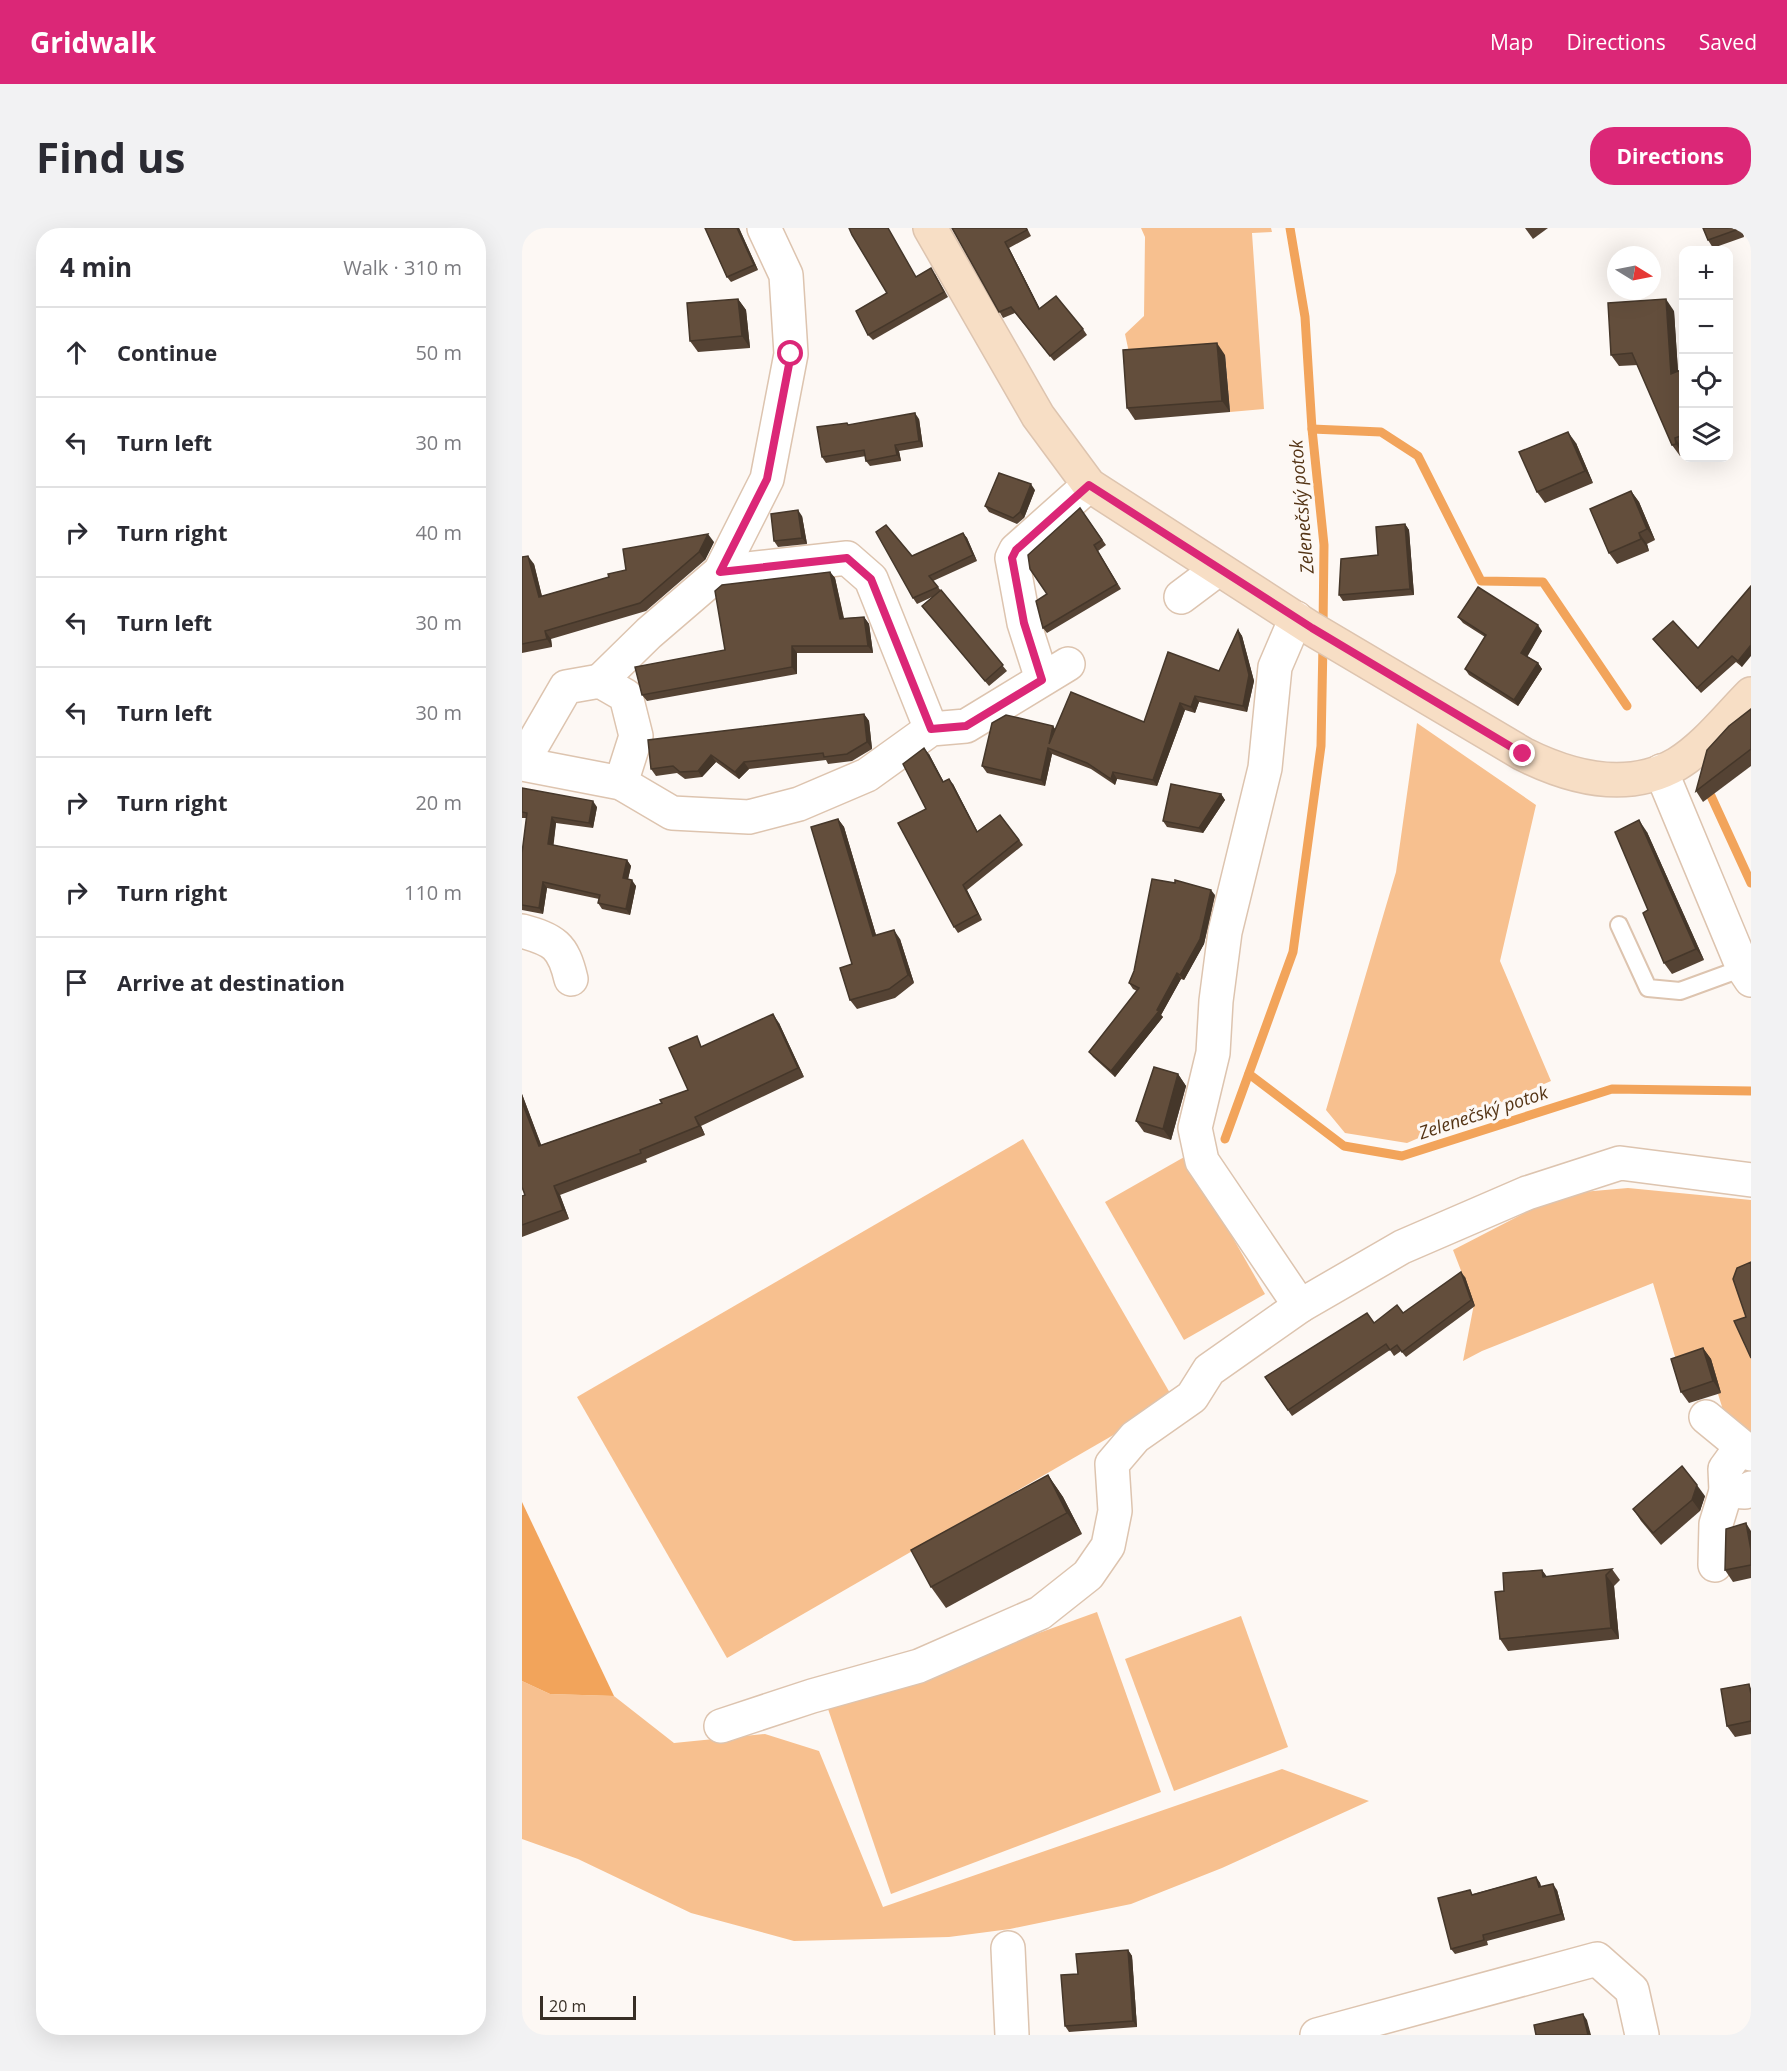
<!DOCTYPE html>
<meta charset="utf-8">
<style>
body{margin:0;font-family:"Open Sans",sans-serif;background:#f2f2f3;color:#2b2b33}
.controls{position:absolute;right:18px;top:18px;display:grid;overflow:hidden;border-radius:12px;box-shadow:0 6px 24px #0002}
.controls button{width:54px;height:54px;display:grid;place-items:center;padding:0;border:0;border-bottom:2px solid #e1e1e2;background:#fff;color:#2b2b33;font:30px sans-serif}
.compass{position:absolute;left:1085px;top:18px;width:54px;height:54px;border-radius:50%;background:#fff;box-shadow:0 6px 24px #0002;rotate:100deg}
.scale{position:absolute;left:18px;bottom:15px;width:96px;box-sizing:border-box;padding-left:6px;border:3px solid #382f26;border-top:0;font-size:16px;line-height:21px;white-space:nowrap;color:#382f26;-webkit-text-stroke:4px #fdf8f4;paint-order:stroke}
.stop{position:absolute;width:18px;height:18px;margin:-14px;border:4px solid #db2777;border-radius:50%;background:#fff}
.stop.end{background:#db2777;border-color:#fff;box-shadow:0 2px 6px #0008}
.list{margin:0;padding:0;list-style:none}
h2{display:flex;justify-content:space-between;align-items:center;height:78px;margin:0;padding:0 24px;font-size:26px}
h2 small{font-size:20px;font-weight:400;color:#7c7c81}
.list li{display:grid;grid-template-columns:39px 1fr auto;gap:18px;align-items:center;box-sizing:border-box;height:90px;padding:0 24px;border-top:2px solid #e1e1e2}
.list b{display:block;font-size:22px;white-space:nowrap}
.list em{font-size:20px;font-style:normal;color:#7c7c81}
.icon{flex:none;width:33px;height:33px;fill:none;stroke:currentColor;stroke-width:2;stroke-linecap:round;stroke-linejoin:round}
.map{position:relative;flex:none;width:1229px;height:1807px;overflow:hidden;border-radius:24px}
header{display:flex;align-items:center;gap:36px;box-sizing:border-box;height:84px;padding:0 30px;background:#db2777;color:#fff}
header strong{font-size:28px}
nav{display:flex;gap:33px;margin-inline-start:auto;font-size:21px}
.intro{display:flex;align-items:center;justify-content:space-between;box-sizing:border-box;height:144px;padding:0 36px}
h1{margin:0;font-size:42px}
.button{padding:15px 27px;border-radius:24px;background:#db2777;color:#fff;font-size:21px;font-weight:700}
main{display:flex;gap:36px;padding:0 36px}
aside{flex:1;background:#fff;border-radius:24px;box-shadow:0 6px 24px #0002}
.map>svg:first-child{display:block}
.green{fill:#f7c08f}
.water{fill:#f2a45b}
.lines{fill:none;stroke-linecap:round;stroke-linejoin:round}
.stream{stroke:#f2a45b;stroke-width:9}
.lane-casing{stroke:#ddc4af;stroke-width:20}
.street-casing{stroke:#ddc4af;stroke-width:36}
.secondary-casing{stroke:#ddc4af;stroke-width:36}
.lane{stroke:#fff;stroke-width:16}
.street{stroke:#fff;stroke-width:33}
.secondary{stroke:#f7dec5;stroke-width:33}
.wall{fill:#554334}
.shaded-wall{fill:#45372a}
.building{fill:#634e3c;stroke:#45372a;stroke-width:1.5}
.route{stroke:#db2777;stroke-width:8}
.labels{text-anchor:middle;dominant-baseline:central;stroke-width:6;stroke-linejoin:round;paint-order:stroke}
.water-label{font-size:18px;font-style:italic;fill:#543415;stroke:#fdf8f4}
</style>
<header>
<strong>Gridwalk</strong>
<nav><a>Map</a><a>Directions</a><a>Saved</a></nav>
</header>
<div class="intro"><h1>Find us</h1><a class="button">Directions</a></div>
<main>
<aside>
<h2>4 min<small>Walk · 310 m</small></h2>
<ul class="list">
<li><svg class="icon" aria-label="ahead" viewBox="0 0 24 24"><path d="M12 20V5M6 11l6-6 6 6"/></svg><div><b>Continue</b></div><em>50 m</em></li>
<li><svg class="icon" aria-label="left" viewBox="0 0 24 24"><path d="M17 20v-9H6M10 6l-5 5 5 5"/></svg><div><b>Turn left</b></div><em>30 m</em></li>
<li><svg class="icon" aria-label="right" viewBox="0 0 24 24"><path d="M7 20v-9h11M14 6l5 5-5 5"/></svg><div><b>Turn right</b></div><em>40 m</em></li>
<li><svg class="icon" aria-label="left" viewBox="0 0 24 24"><path d="M17 20v-9H6M10 6l-5 5 5 5"/></svg><div><b>Turn left</b></div><em>30 m</em></li>
<li><svg class="icon" aria-label="left" viewBox="0 0 24 24"><path d="M17 20v-9H6M10 6l-5 5 5 5"/></svg><div><b>Turn left</b></div><em>30 m</em></li>
<li><svg class="icon" aria-label="right" viewBox="0 0 24 24"><path d="M7 20v-9h11M14 6l5 5-5 5"/></svg><div><b>Turn right</b></div><em>20 m</em></li>
<li><svg class="icon" aria-label="right" viewBox="0 0 24 24"><path d="M7 20v-9h11M14 6l5 5-5 5"/></svg><div><b>Turn right</b></div><em>110 m</em></li>
<li><svg class="icon" aria-label="arrive" viewBox="0 0 24 24"><path d="M6 21V4h12l-3 4 3 4H6"/></svg><div><b>Arrive at destination</b></div></li>
</ul>
</aside>
<div class="map">
<svg width="1229" height="1807" viewBox="0 0 1229 1807">
<rect width="100%" height="100%" fill="#fdf8f4"/>
<g class="green">
<polygon points="619,0 749,0 750,4 730,5 742,181 708,184 703,127 609,134 603,106 622,88 623,9"/>
<polygon points="895,495 1014,577 978,733 1029,853 885,915 823,905 804,882 874,644"/>
<polygon points="501,911 652,1172 205,1430 55,1169"/>
<polygon points="664,928 743,1066 662,1112 583,974"/>
<polygon points="1106,960 1229,972 1229,1114 1222,1116 1229,1130 1229,1204 1202,1185 1196,1166 1199,1164 1157,1142 1131,1055 960,1123 941,1133 952,1076 931,1022 1018,977 1060,964"/>
<polygon points="575,1384 639,1564 369,1666 306,1481"/>
<polygon points="719,1388 766,1519 652,1563 603,1431"/>
<polygon points="0,1453 28,1466 92,1468 152,1515 243,1506 297,1523 361,1679 760,1541 847,1573 700,1640 609,1676 488,1701 427,1709 272,1713 169,1685 56,1631 0,1611"/>
</g>
<polygon class="water" points="0,1274 92,1468 28,1466 0,1453"/>
<g class="lines">
<g class="stream">
<polyline points="768,0 783,89 790,201"/>
<polyline points="801,401 802,317 790,201 859,204 896,228 959,353 1021,354 1105,478"/>
<polyline points="1189,568 1229,655"/>
<polyline points="727,846 822,918 880,928 1090,861 1229,863"/>
<polyline points="703,911 771,724 799,518 801,415"/>
</g>
<g class="lane-casing">
<polyline id="lane" points="1097,697 1126,760 1158,763 1221,740"/>
</g>
<g class="street-casing">
<g id="street">
<polyline points="198,344 325,330 349,351 409,501"/>
<polyline points="659,369 695,342"/>
<polyline points="774,390 753,439 743,540 703,704 694,773 691,825 673,900 680,933 778,1078 880,1019 1005,965 1098,935 1229,952"/>
<polyline points="520,451 502,395 490,330 494,322 567,257"/>
<polyline points="78,453 127,405 198,344 245,251 269,126 264,47 242,0"/>
<polyline points="0,535 44,459 78,453 104,468 114,508 99,555"/>
<polyline points="0,536 99,555 150,585 227,589 277,576 345,547 409,501 444,498 546,436"/>
<polyline points="1139,543 1221,740 1229,752"/>
<path d="M 0,703 C 32,712 41,717 49,751"/>
<polyline points="1184,1189 1229,1226"/>
<polyline points="1219,1219 1203,1241 1204,1263 1223,1264 1229,1260"/>
<polyline points="1193,1337 1194,1296 1204,1263"/>
<polyline points="199,1498 290,1468 397,1438 518,1385 566,1347 586,1318 593,1283 590,1236 613,1209 670,1169 687,1142 778,1078"/>
<polyline points="486,1720 490,1807"/>
<polyline points="795,1807 1075,1731 1110,1762 1120,1807"/>
</g>
</g>
<g class="secondary-casing">
<path id="secondary" d="M 408,0 L 516,188 L 567,257 L 790,401 L 1001,526 C 1049,550 1105,565 1155,536 C 1183,519 1206,489 1229,466"/>
</g>
<use href="#lane" class="lane"/>
<use href="#street" class="street"/>
<use href="#secondary" class="secondary"/>
</g>
<g class="wall">
<polygon points="183,0 217,0 236,42 209,54 205,49"/>
<polygon points="430,0 505,0 509,8 487,20 518,81 561,101 565,107 532,133 493,85 481,90"/>
<polygon points="1003,0 1026,0 1011,11"/>
<polygon points="1181,0 1219,0 1222,9 1191,20 1186,12"/>
<polygon points="413,46 426,69 351,112 346,107 365,65 394,48"/>
<polygon points="216,71 224,82 228,120 176,124 168,113"/>
<polygon points="1152,83 1156,144 1161,141 1161,227 1158,228 1150,217 1116,137 1097,138 1089,127"/>
<polygon points="703,127 708,184 613,192 605,180"/>
<polygon points="397,191 401,219 377,223 379,233 348,238 344,233 344,228 304,235 300,229 327,197"/>
<polygon points="1054,215 1071,255 1023,275 1015,264"/>
<polygon points="513,262 502,290 495,296 467,284 463,278"/>
<polygon points="1109,263 1117,274 1133,312 1125,316 1127,323 1095,336 1087,325"/>
<polygon points="558,280 584,317 576,323 599,361 525,405 521,400 525,366"/>
<polygon points="280,288 285,316 256,319 252,313"/>
<polygon points="883,296 887,302 892,367 821,373 817,367 856,327"/>
<polygon points="441,305 445,310 455,333 411,353 485,443 467,458 400,378 410,369 395,376 391,370 390,328"/>
<polygon points="192,314 183,332 124,383 29,411 30,419 0,425 0,329 12,336 20,368 87,349 104,342"/>
<polygon points="308,344 313,350 322,390 342,389 347,396 351,425 275,425 275,446 125,473 120,467 203,422"/>
<polygon points="1229,358 1220,439 1214,434 1179,465 1135,416 1131,411 1176,420"/>
<polygon points="936,389 1020,403 1005,428 1016,435 1020,441 996,478 947,447 943,441 963,409 941,395"/>
<polygon points="716,402 720,408 732,453 725,484 677,474 673,485 663,482 635,558 595,551 593,557 569,541 530,526 523,558 465,545 460,538 531,498 533,501 622,494 697,443"/>
<polygon points="1229,481 1229,538 1181,574 1174,563"/>
<polygon points="342,486 347,493 350,521 330,533 306,536 304,532 227,541 217,551 194,534 180,549 163,551 155,545 134,548 129,541"/>
<polygon points="407,526 421,553 431,556 455,604 478,587 501,617 445,662 460,692 436,705 432,699 404,581"/>
<polygon points="0,560 75,579 71,600 34,595 31,617 105,632 109,638 106,651 114,658 108,687 80,681 76,675 77,671 25,660 21,686 0,682 0,625 5,590 0,590"/>
<polygon points="699,566 703,572 681,605 645,599 641,593"/>
<polygon points="316,591 322,599 354,707 378,711 392,755 373,770 335,781 328,772 330,736"/>
<polygon points="1125,604 1182,732 1150,746 1142,735 1126,682"/>
<polygon points="693,667 682,716 662,752 659,751 639,787 641,789 593,849 571,829 567,824 615,763 611,761 607,755"/>
<polygon points="257,795 282,849 179,898 183,907 124,931 125,934 38,967 47,991 0,1009 0,968 3,967 0,959 0,866 19,917 140,875 166,862 181,818"/>
<polygon points="656,846 664,858 649,912 622,904 614,893"/>
<polygon points="943,1049 953,1078 884,1129 879,1123 872,1128 868,1122 770,1188 743,1149 852,1095 881,1085"/>
<polygon points="1181,1120 1189,1131 1199,1165 1167,1175 1159,1164"/>
<polygon points="526,1247 541,1269 560,1306 424,1380 409,1359"/>
<polygon points="1183,1268 1178,1283 1139,1317 1119,1293 1111,1281"/>
<polygon points="1229,1303 1229,1350 1211,1354 1203,1342"/>
<polygon points="1090,1341 1098,1352 1092,1358 1097,1411 986,1423 978,1411 982,1363 1020,1342 1025,1349"/>
<polygon points="1229,1459 1229,1506 1213,1509 1205,1498"/>
<polygon points="1014,1649 1018,1655 1019,1659 1035,1662 1043,1692 965,1713 966,1717 933,1726 929,1721 951,1666"/>
<polygon points="606,1722 610,1728 615,1799 547,1804 543,1798 556,1746"/>
</g>
<g class="shaded-wall">
<polygon points="215,0 217,0 236,42 232,37"/>
<polygon points="1216,0 1219,0 1222,9 1217,1"/>
<polygon points="483,14 487,20 521,87 517,81"/>
<polygon points="216,71 224,82 228,120 220,108"/>
<polygon points="1144,71 1152,83 1157,158 1149,146"/>
<polygon points="695,115 703,127 708,184 700,173"/>
<polygon points="1206,183 1209,190 1206,200"/>
<polygon points="393,185 397,191 401,219 397,213"/>
<polygon points="1046,204 1054,215 1071,255 1063,243"/>
<polygon points="1153,210 1161,221 1161,227 1154,216"/>
<polygon points="373,217 377,223 379,233 375,227"/>
<polygon points="509,256 513,262 502,290 498,284"/>
<polygon points="1109,263 1117,274 1133,312 1125,301"/>
<polygon points="276,282 280,288 285,316 280,310"/>
<polygon points="883,296 887,302 892,367 888,361"/>
<polygon points="441,305 445,310 455,333 451,327"/>
<polygon points="1117,305 1125,316 1127,323 1119,311"/>
<polygon points="186,306 192,314 183,332 177,324"/>
<polygon points="6,328 12,336 22,377 17,369"/>
<polygon points="308,344 313,350 323,397 318,391"/>
<polygon points="342,389 347,396 351,425 346,418"/>
<polygon points="1016,397 1020,403 1004,431 999,425"/>
<polygon points="716,402 720,408 732,453 725,484 721,478"/>
<polygon points="23,403 29,411 30,419 25,411"/>
<polygon points="1229,417 1229,428 1220,439 1216,433"/>
<polygon points="270,418 275,425 275,446 270,439"/>
<polygon points="1016,435 1020,441 996,478 992,472"/>
<polygon points="673,468 677,474 673,485 669,479"/>
<polygon points="658,475 663,482 635,558 631,552"/>
<polygon points="342,486 347,493 350,521 345,514"/>
<polygon points="531,498 535,504 531,523 527,516"/>
<polygon points="402,520 407,526 425,560 421,554"/>
<polygon points="526,520 530,526 523,558 519,552"/>
<polygon points="189,527 194,534 180,549 176,543"/>
<polygon points="222,534 227,541 217,551 213,544"/>
<polygon points="591,544 595,551 593,557 589,551"/>
<polygon points="427,551 431,556 459,610 455,604"/>
<polygon points="699,566 703,572 681,605 677,600"/>
<polygon points="71,573 75,579 71,600 67,595"/>
<polygon points="30,589 34,595 31,622 26,616"/>
<polygon points="316,591 322,599 357,717 351,708"/>
<polygon points="1117,592 1125,604 1182,732 1174,721"/>
<polygon points="105,632 109,638 105,656 101,650"/>
<polygon points="110,652 114,658 108,687 104,681"/>
<polygon points="21,654 25,660 21,686 17,680"/>
<polygon points="441,657 445,662 460,692 456,686"/>
<polygon points="689,662 693,667 682,716 662,752 658,747"/>
<polygon points="372,702 378,711 392,755 386,747"/>
<polygon points="655,745 659,751 639,787 641,789 593,849 589,843 635,782"/>
<polygon points="251,786 257,795 282,849 276,840"/>
<polygon points="656,846 664,858 649,912 641,901"/>
<polygon points="0,866 23,927 17,918 0,874"/>
<polygon points="173,889 179,898 183,907 177,898"/>
<polygon points="32,958 38,967 47,991 41,982"/>
<polygon points="939,1044 943,1049 953,1078 949,1072"/>
<polygon points="1181,1120 1189,1131 1199,1165 1191,1153"/>
<polygon points="526,1247 541,1269 560,1306 545,1285"/>
<polygon points="1175,1257 1183,1268 1178,1283 1170,1272"/>
<polygon points="1224,1295 1229,1303 1229,1322"/>
<polygon points="1020,1342 1028,1353 1021,1349"/>
<polygon points="1084,1347 1092,1358 1097,1411 1089,1400"/>
<polygon points="1014,1649 1018,1655 1021,1665 1017,1659"/>
<polygon points="1031,1656 1035,1662 1043,1692 1039,1686"/>
<polygon points="606,1722 610,1728 615,1799 611,1793"/>
<polygon points="1061,1786 1065,1792 1069,1807 1066,1807"/>
</g>
<g class="building">
<polygon points="183,0 215,0 232,37 205,49"/>
<polygon points="327,0 366,0 394,49 409,40 422,64 346,107 334,83 365,65 330,7"/>
<polygon points="430,0 504,0 505,2 483,14 517,81 534,68 561,101 528,128 489,79 477,84"/>
<polygon points="1181,0 1216,0 1217,1 1186,12"/>
<polygon points="216,71 220,108 168,113 165,75"/>
<polygon points="1144,71 1149,146 1161,141 1161,207 1153,210 1154,216 1150,217 1110,125 1089,127 1086,75"/>
<polygon points="695,115 700,173 605,180 601,122"/>
<polygon points="393,185 397,213 373,217 375,227 344,233 342,222 300,229 295,199 325,195 326,197"/>
<polygon points="1046,204 1063,243 1015,264 997,224"/>
<polygon points="477,245 509,256 498,284 491,290 463,278"/>
<polygon points="1109,263 1125,301 1117,305 1119,311 1087,325 1068,281"/>
<polygon points="558,280 580,312 572,317 595,356 521,400 514,373 525,366 508,341 506,327"/>
<polygon points="276,282 280,310 252,313 249,286"/>
<polygon points="883,296 888,361 817,367 819,331 856,327 854,299"/>
<polygon points="364,297 390,328 441,305 451,327 407,348 416,359 391,370 354,304"/>
<polygon points="186,306 177,324 118,375 23,403 25,411 0,416 0,329 6,328 17,369 87,349 86,346 104,342 101,321"/>
<polygon points="308,344 318,391 342,389 346,418 270,418 270,439 120,467 113,439 203,422 193,363 200,357"/>
<polygon points="1229,358 1229,417 1216,433 1210,428 1175,460 1131,411 1151,393 1176,420"/>
<polygon points="956,359 1016,397 999,425 1016,435 992,472 943,441 964,407 936,389"/>
<polygon points="419,362 481,437 463,453 400,378"/>
<polygon points="716,402 727,447 721,478 673,468 669,479 658,475 631,552 591,544 589,551 565,535 526,520 519,552 460,538 470,495 484,487 531,498 527,516 549,464 622,494 646,424 697,443"/>
<polygon points="1229,481 1229,521 1174,563 1185,522 1207,498"/>
<polygon points="342,486 345,514 325,526 302,529 301,525 222,534 213,544 189,527 176,543 158,544 151,538 129,541 126,512"/>
<polygon points="402,520 421,554 427,551 455,604 478,587 497,612 441,657 456,686 432,699 376,595 404,581 381,536"/>
<polygon points="649,556 699,566 677,600 641,593"/>
<polygon points="0,560 71,573 67,595 30,589 26,616 105,632 101,650 110,652 104,681 76,675 78,667 21,654 17,680 0,677 0,625 5,585 0,584"/>
<polygon points="316,591 351,708 372,702 386,747 367,761 328,772 318,740 330,736 289,599"/>
<polygon points="1117,592 1174,721 1142,735 1121,685 1126,682 1093,604"/>
<polygon points="630,651 653,655 653,652 689,662 678,711 658,747 655,745 635,782 637,783 589,843 567,824 617,760 607,755 612,743"/>
<polygon points="251,786 276,840 173,889 177,898 118,922 119,925 32,958 41,982 0,997 0,968 3,967 0,959 0,874 17,918 140,875 138,872 166,862 147,820 175,808 179,819"/>
<polygon points="632,839 656,846 641,901 614,893"/>
<polygon points="1229,1034 1229,1130 1212,1093 1224,1089 1211,1051 1215,1040"/>
<polygon points="939,1044 949,1072 880,1124 875,1117 868,1122 864,1116 766,1182 743,1149 845,1085 852,1095 875,1077 881,1085"/>
<polygon points="1181,1120 1191,1153 1159,1164 1149,1131"/>
<polygon points="1160,1238 1175,1257 1170,1272 1131,1305 1111,1281"/>
<polygon points="526,1247 545,1285 409,1359 389,1322"/>
<polygon points="1224,1295 1229,1322 1229,1337 1203,1342 1204,1301"/>
<polygon points="1090,1341 1084,1347 1089,1400 978,1411 973,1364 982,1363 981,1345 1020,1342 1021,1349"/>
<polygon points="1227,1456 1229,1466 1229,1493 1205,1498 1199,1461"/>
<polygon points="1014,1649 1017,1659 1031,1656 1039,1686 961,1707 962,1712 929,1721 916,1670 948,1662 950,1667"/>
<polygon points="606,1722 611,1793 543,1798 539,1747 556,1746 554,1726"/>
<polygon points="1061,1786 1066,1807 1014,1807 1012,1797"/>
</g>
<g class="lines">
<polyline class="route" points="269,126 245,251 198,344 325,330 349,351 409,501 444,498 520,452 502,395 490,330 494,322 567,257 790,400 1001,526"/>
</g>
<g class="labels">
<g class="water-label">
<text transform="translate(779 279) rotate(-95)">Zelenečský potok</text>
<text transform="translate(961 884) rotate(-18)">Zelenečský potok</text>
</g>
</g>
</svg>
<div class="controls">
<button>+</button>
<button>−</button>
<button><svg class="icon" aria-label="locate" viewBox="0 0 24 24"><circle cx="12" cy="12" r="6"/><path d="M12 2v4M12 18v4M2 12h4M18 12h4"/></svg></button>
<button><svg class="icon" aria-label="layers" viewBox="0 0 24 24"><path d="M12 4l9 5-9 5-9-5zM3 14l9 5 9-5"/></svg></button>
</div>
<svg class="compass" viewBox="-18 -18 36 36"><path d="M0-13l5 13h-10z" fill="#e53935"/><path d="M0 13l5-13h-10z" fill="#7c7c81"/></svg>
<div class="scale">20 m</div>
<div class="stop" style="left:269px;top:126px"></div>
<div class="stop end" style="left:1001px;top:526px"></div>
</div>
</main>
